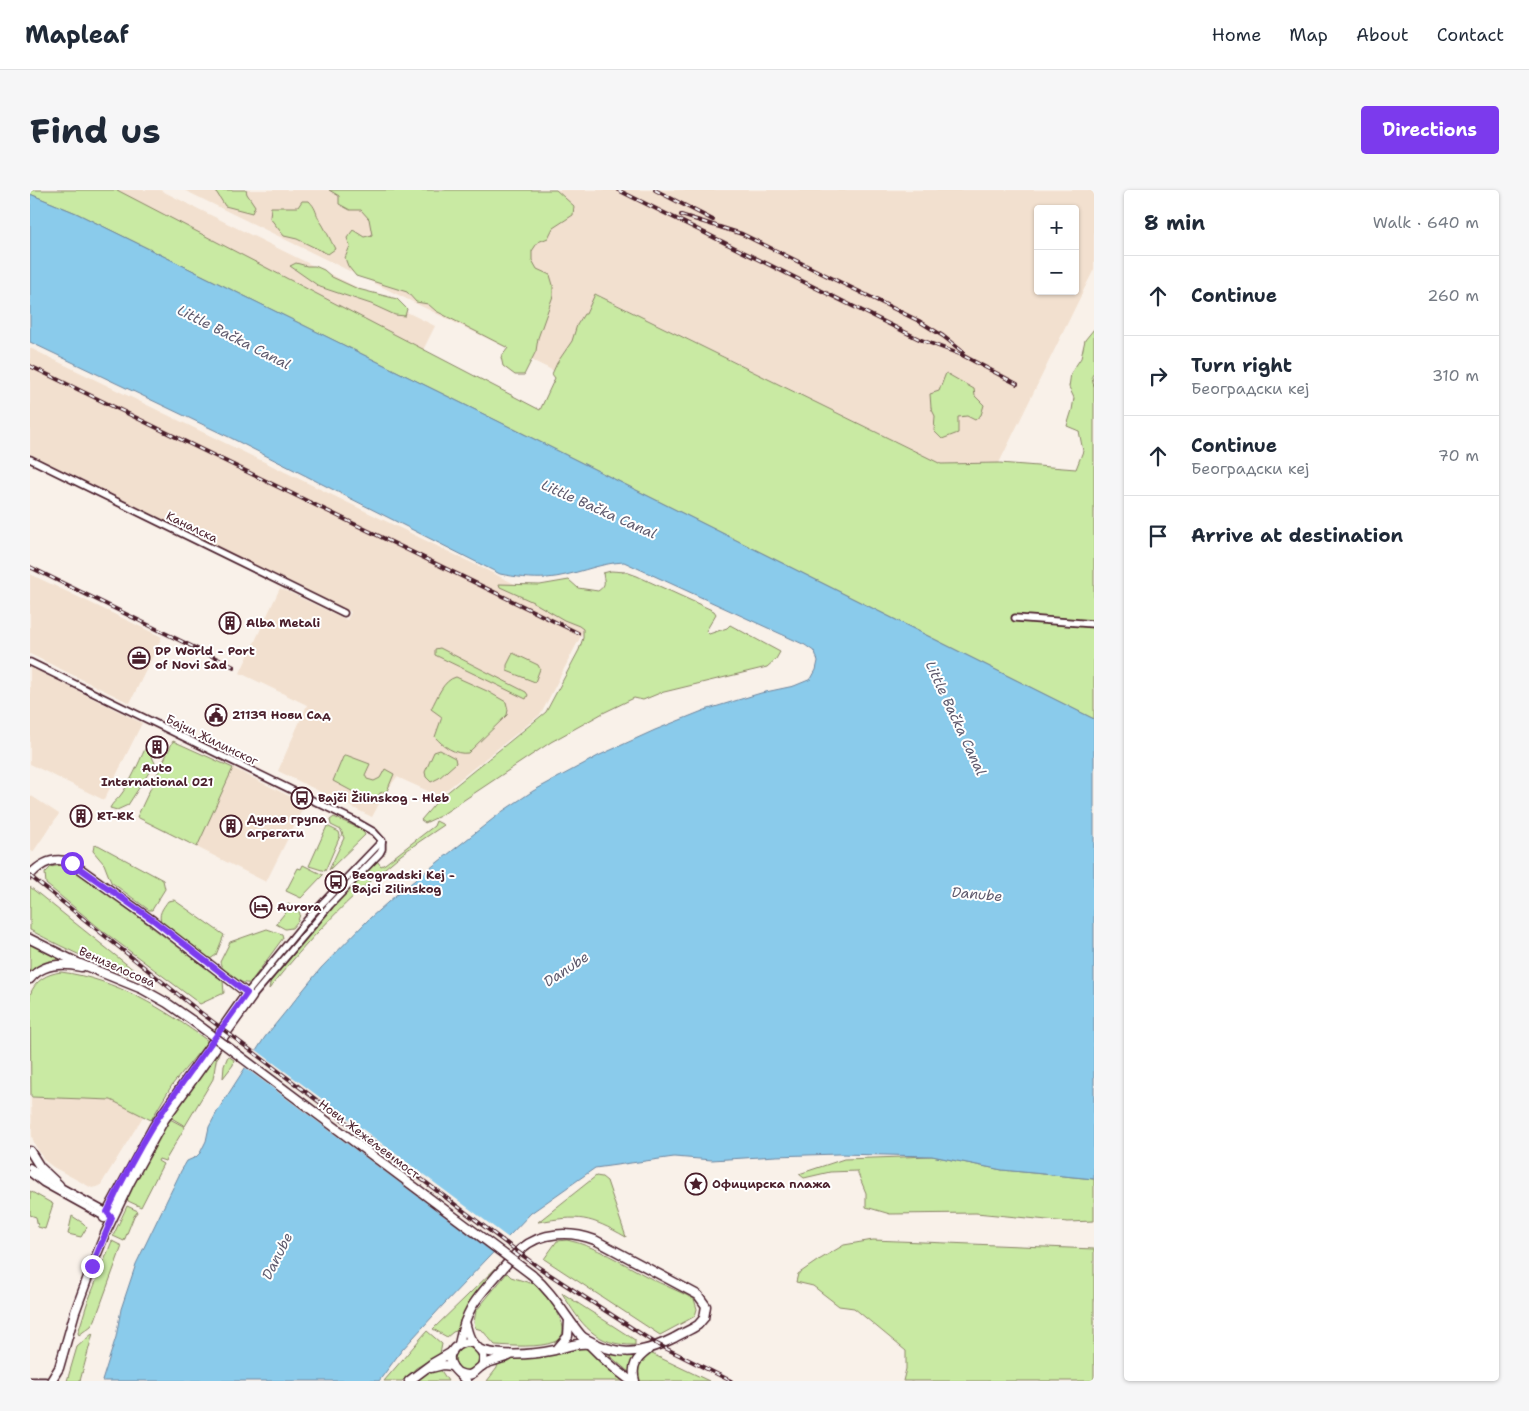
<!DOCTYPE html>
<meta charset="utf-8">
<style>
body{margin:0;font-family:"Shantell Sans",sans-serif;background:#f6f6f7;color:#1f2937}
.controls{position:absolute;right:15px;top:15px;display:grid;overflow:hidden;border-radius:5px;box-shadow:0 1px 4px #0004}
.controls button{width:45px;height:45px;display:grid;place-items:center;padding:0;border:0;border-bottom:1px solid #e0e1e3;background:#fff;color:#1f2937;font:25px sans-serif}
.stop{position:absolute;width:15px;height:15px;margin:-11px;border:4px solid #7c3aed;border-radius:50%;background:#fff}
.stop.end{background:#7c3aed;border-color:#fff;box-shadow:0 1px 5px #0008}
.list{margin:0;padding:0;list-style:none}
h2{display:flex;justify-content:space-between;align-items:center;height:65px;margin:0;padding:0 20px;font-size:21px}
h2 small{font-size:16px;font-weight:400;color:#747a83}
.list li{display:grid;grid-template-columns:32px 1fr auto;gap:15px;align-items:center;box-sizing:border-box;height:80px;padding:0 20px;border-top:1px solid #e0e1e3}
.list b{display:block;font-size:19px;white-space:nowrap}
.list p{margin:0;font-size:16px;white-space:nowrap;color:#747a83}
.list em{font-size:16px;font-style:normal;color:#747a83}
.icon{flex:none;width:28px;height:28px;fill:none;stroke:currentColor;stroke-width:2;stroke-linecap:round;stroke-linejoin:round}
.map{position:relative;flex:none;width:1064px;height:1191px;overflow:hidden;border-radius:5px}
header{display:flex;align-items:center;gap:30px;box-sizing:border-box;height:70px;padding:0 25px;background:#fff;border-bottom:1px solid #e0e1e3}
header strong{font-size:24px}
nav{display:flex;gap:28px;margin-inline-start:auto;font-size:18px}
.intro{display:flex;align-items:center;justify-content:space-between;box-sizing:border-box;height:120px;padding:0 30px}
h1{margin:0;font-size:35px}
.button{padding:12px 22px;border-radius:5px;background:#7c3aed;color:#fff;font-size:18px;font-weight:700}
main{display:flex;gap:30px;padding:0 30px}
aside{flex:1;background:#fff;border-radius:5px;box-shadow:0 1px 4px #0004}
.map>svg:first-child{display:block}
.built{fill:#f2e0cf;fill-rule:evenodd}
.green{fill:#c9eaa3;stroke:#8a8467}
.water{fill:#8acbeb;stroke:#70869e}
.pier{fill:#f9f1e9}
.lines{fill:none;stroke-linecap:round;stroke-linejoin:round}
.minor-casing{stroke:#4a1f2b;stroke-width:9}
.major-casing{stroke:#4a1f2b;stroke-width:11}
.minor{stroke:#fff;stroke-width:5.5}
.major{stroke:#fff;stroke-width:8}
.rail-casing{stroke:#4a1f2b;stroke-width:4}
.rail{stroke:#fff;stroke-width:2;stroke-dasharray:5.5;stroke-linecap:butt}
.major-bridge-casing{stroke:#4a1f2b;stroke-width:11;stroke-linecap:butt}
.major-bridge{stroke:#fff;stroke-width:8}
.route{stroke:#7c3aed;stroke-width:6}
.labels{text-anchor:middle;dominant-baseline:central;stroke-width:4;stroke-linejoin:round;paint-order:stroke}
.street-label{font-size:12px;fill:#4a1f2b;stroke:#fff}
.poi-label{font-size:12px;font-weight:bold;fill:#4a1f2b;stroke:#fff;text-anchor:start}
.water-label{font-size:14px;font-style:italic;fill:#605b6e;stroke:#fff}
</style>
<header>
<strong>Mapleaf</strong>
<nav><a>Home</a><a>Map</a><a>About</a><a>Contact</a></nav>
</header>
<div class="intro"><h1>Find us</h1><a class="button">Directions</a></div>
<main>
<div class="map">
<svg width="1064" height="1191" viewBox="0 0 1064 1191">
<rect width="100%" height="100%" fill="#f9f1e9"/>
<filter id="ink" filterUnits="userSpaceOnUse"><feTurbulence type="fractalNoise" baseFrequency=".02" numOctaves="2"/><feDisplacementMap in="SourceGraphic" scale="10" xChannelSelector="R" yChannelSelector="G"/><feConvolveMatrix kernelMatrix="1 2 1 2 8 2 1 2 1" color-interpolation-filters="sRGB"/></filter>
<g filter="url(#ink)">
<g class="built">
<polygon points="74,0 130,0 405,136 393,160"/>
<path d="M 154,0 L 1064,0 L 1064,79 L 969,273 L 911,274 L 566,104 L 528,183 ZM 1008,19 L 1045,19 L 1045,101 L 1008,101 Z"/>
<polygon points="0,158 559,430 511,524 409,606 367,587 355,603 342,627 248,581 277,515 210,483 250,398 317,430 321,422 0,264"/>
<polygon points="0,384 132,447 100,513 0,464"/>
<polygon points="0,477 112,533 74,610 0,574"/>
<polygon points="143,551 203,578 275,614 236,692 107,627"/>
<polygon points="0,605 29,624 3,662 0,660"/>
<polygon points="75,907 114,925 70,996 62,998 23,977 14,970 5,955 2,947 1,908"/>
</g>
<g class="green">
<polygon points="0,0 87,0 510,220 525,188 522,184 527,173 542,151 547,135 554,124 556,124 565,104 911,274 969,273 1046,279 1053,261 1049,241 1037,236 1042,220 1044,208 1039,197 1041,183 1051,168 1055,150 1064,139 1064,183 1062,186 1064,197 1064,529 498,246 46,23 0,4"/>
<polygon points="185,0 216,0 217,4 225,16 222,23 195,16"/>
<polygon points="299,0 526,0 544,16 543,25 523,38 518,48 508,52 502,61 502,70 507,79 520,85 523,95 523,106 508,148 506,161 494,185 485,185 473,176 471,167 478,158 406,121 398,114 386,112 377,102 326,86 318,76 315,68 320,56 317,48 323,40 334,47 342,45 339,29 331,20 320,20 309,14 309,6"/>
<path d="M 272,11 L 279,11 C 286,18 285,21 289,29 C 295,38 300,49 305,59 L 298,64 L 267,49 L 254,46 L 240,28 L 241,17 L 268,17 Z"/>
<polygon points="266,73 277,76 285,76 294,80 302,87 328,99 367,109 377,119 375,126 365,125 341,114 290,97 260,76"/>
<polygon points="916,183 944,199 945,206 954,215 951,225 945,230 937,226 928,227 928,243 912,249 904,241 905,226 901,218 900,204 909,201"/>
<path d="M 581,381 L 596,382 L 607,386 L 684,421 L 686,424 L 676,441 L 679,444 L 697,438 L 700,435 L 750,462 L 746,469 L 737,477 L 630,503 L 613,510 L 604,508 L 573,523 L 521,552 L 410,626 L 395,633 L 391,630 L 409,609 L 516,522 L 549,460 L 553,448 L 553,439 L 549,436 L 534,430 L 503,412 L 470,397 L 469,394 L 510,395 L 539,390 L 548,398 L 568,401 C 577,395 574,392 573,383 Z"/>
<polygon points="410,458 496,502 498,505 496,509 405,465 405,459"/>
<polygon points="483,463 508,475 510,479 505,492 477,481 477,475"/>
<path d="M 426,487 L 457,501 L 476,512 L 478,520 L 477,525 L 438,563 C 425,565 413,556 405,547 L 412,527 L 401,519 C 407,508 413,490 426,487 Z"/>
<polygon points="143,551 203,578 167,657 107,627"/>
<path d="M 117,557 L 125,573 L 98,615 L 87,620 L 80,618 C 83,612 86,611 90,606 C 101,592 108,574 115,559 Z"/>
<polygon points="410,560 425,568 426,573 409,588 401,592 396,587 395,582 404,562"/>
<polygon points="316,565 340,574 335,585 337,589 344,591 350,588 355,579 364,584 357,601 350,603 344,613 303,591 313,567"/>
<polygon points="304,627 333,640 335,645 299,680 314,648 311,640 301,635 300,630"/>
<path d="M 406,631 L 414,635 C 398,646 382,656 367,668 C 319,707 277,751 239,799 L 241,788 C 276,748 309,708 347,671 L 351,676 L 355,674 L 404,636 Z"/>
<polygon points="297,636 309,642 310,646 295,681 279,676"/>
<polygon points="68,655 133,690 135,699 122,720 119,720 81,692 74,674 63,661 64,656"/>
<polygon points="31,675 41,676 193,791 194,803 170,814 73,741 16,694 15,683 21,677"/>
<polygon points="273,675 293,685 271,708 256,701 268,678 271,679"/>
<path d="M 0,697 L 120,793 C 78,779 39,761 0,740 Z"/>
<path d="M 144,710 L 194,745 L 186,765 L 180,769 L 176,767 L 132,733 C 127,725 133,718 138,711 Z"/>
<polygon points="258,714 268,719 270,724 268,731 262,738 255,739 246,734 258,719 256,717"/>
<path d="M 237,739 L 252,744 L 253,748 L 220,793 C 209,795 192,782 190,772 L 200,752 Z"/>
<polygon points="0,751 37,771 14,774 0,783"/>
<path d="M 31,782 C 86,789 134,819 178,851 L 142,895 L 121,930 L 81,910 L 1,907 L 0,805 C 5,790 17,784 31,782 Z"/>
<polygon points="186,858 190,860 186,871 183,889 155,936 140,927"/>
<polygon points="198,866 204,870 203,875 193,888 194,876"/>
<polygon points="140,929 155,937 135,971 129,969 128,971 133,974 111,1017 98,1011 97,1007 100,1003 100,998 129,944"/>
<polygon points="902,966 972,980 1064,989 1064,1031 1038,1032 946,1023 860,1024 836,1017 836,1003 827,981 800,982 774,988 769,984 814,969"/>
<path d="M 566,986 L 572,987 L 577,991 L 596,1047 C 559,1026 550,1025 508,1032 Z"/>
<polygon points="0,1001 23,1014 15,1039 8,1037 6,1027 0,1025"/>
<polygon points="97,1016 108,1021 104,1026 94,1051 83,1046"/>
<polygon points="42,1026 53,1033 57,1037 51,1047 38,1044"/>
<path d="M 537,1050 C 566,1056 592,1073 618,1087 C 633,1095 649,1101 664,1109 L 667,1119 L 665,1126 L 658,1130 L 630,1145 L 514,1069 L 527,1051 Z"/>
<polygon points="843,1050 1064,1059 1064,1191 873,1191 876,1179 876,1161 824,1118 809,1116 783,1096 766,1092 768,1084 787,1071 814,1055"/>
<polygon points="82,1051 92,1056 65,1130 61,1136 49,1145 48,1143 57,1114"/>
<polygon points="473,1071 476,1074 429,1140 423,1142 417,1147 403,1139"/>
<path d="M 477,1083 L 481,1087 L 500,1093 L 502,1092 C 512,1101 550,1141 524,1152 C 509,1158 482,1156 465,1155 L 452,1140 L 445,1138 L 444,1132 L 446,1121 Z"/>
<path d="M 532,1103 L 605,1150 L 605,1155 C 565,1156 551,1134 532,1103 Z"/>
<polygon points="397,1141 412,1154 410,1164 386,1178 372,1191 354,1191"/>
<polygon points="63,1143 50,1191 37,1191 47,1157"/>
<polygon points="543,1156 558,1156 598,1191 457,1191 467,1178 468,1171"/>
<circle cx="437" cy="1169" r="12"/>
<polygon points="574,1161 606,1164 600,1175 600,1183"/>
<path d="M 620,1163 L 679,1191 L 609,1191 C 603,1180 609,1167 620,1163 Z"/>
<polygon points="410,1179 418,1191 384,1191 398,1182"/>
</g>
<path class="water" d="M 0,4 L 46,23 L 498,246 L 1064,529 L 1064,989 L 972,980 L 902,966 L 808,964 L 746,966 L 682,970 L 644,967 L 565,978 L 501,1023 L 414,1114 L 372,1160 L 349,1191 L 72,1191 L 86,1147 L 91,1119 L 106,1074 L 151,981 L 157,971 L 166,967 L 170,963 L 176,951 L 179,937 L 188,920 L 235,847 L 291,778 L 340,728 L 366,705 L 473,621 L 503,601 L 570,565 L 625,540 L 675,520 L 731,503 L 764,496 L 781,489 L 786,480 L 788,471 L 785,462 L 775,455 L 594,372 C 567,373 544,386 517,388 C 502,389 485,387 470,384 L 201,248 L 0,152 Z"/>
<polygon class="pier" points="225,859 480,1049 465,1064 213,876"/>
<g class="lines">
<g class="minor-casing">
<g id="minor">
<polyline points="0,269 314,423"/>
<polyline points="985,428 1064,434"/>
<polyline points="0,472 323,630 344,642 352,651"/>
<polyline points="217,803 281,725 352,651"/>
<polyline points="222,807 300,715 350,663 352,659 352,651"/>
<polyline points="0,977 11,986 80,1024"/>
<polyline points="0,983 13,993 78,1029"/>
<polyline points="0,1191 15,1191"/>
</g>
</g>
<g class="major-casing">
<g id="major">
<path d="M 0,685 C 12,672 25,666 42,673 L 123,731 L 222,807 L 134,930 L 100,992 L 75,1044 L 62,1076 L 45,1122 L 29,1178 L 21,1191"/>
<polyline points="0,749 48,773 112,799 137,813 163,831"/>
<path d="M 0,789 C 13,773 33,773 51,777"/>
<polyline points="0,961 10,977 29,995"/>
<polyline points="74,1028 124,936 217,803"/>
<path d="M 502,1085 C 522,1102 534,1124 550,1144 C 565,1162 583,1178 601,1191"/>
<path d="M 435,1132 C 437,1138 438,1146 442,1151 C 449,1161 457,1161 452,1176"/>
<path d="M 429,1154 C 436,1119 445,1110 468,1084 C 475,1076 483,1066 491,1059 C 512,1041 541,1041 565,1050 L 668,1105 L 676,1116 L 674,1128 L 668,1135 C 661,1140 652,1143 644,1148 C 608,1166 586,1167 551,1146"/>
<polyline points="527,1159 538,1146 539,1130"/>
<path d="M 451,1160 C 475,1167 501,1165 525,1160 C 536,1157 547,1152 559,1154"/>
<polyline points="401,1178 413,1175 422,1176"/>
<path d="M 429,1183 C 444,1189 444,1180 455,1174 C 462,1171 471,1169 479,1166"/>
<polyline points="379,1191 403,1173 422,1162"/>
<path d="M 436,1191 C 432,1186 426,1182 422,1176 C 414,1162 430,1149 443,1153"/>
<path d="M 605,1191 C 601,1176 606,1169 618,1160"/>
</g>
</g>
<use href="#minor" class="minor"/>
<use href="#major" class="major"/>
<g class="rail-casing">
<g id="rail">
<polyline points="588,0 889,149 932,165 987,194"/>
<polyline points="625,0 683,30"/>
<polyline points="651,25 712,44 889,131 913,146 933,162"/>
<polyline points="0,176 548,443"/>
<polyline points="0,377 204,477"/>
<polyline points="0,686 170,822 508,1077 625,1153 701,1191"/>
</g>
</g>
<use href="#rail" class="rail"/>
<g class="major-bridge-casing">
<polyline id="major-bridge" points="163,831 502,1085"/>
</g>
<use href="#major-bridge" class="major-bridge"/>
</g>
</g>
<g class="lines" filter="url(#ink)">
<path class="route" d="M 42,673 L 123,730 L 217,803 C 186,847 153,890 124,934 C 107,962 91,992 77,1022 L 82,1028 L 62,1076"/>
</g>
<defs>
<g id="building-ring" transform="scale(1.125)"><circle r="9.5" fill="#fff" stroke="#4a1f2b" stroke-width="1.5"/><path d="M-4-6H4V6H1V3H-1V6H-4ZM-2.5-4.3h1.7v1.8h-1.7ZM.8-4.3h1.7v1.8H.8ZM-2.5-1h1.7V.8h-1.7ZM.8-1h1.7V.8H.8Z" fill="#4a1f2b"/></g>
<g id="office-ring" transform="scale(1.125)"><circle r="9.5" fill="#fff" stroke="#4a1f2b" stroke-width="1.5"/><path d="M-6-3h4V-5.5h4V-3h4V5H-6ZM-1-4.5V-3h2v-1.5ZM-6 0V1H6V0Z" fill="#4a1f2b"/></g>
<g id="civic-ring" transform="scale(1.125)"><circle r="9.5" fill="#fff" stroke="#4a1f2b" stroke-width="1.5"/><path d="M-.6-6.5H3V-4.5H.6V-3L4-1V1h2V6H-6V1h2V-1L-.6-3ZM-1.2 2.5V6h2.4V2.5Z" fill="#4a1f2b"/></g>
<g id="bus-ring" transform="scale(1.125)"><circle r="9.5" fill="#fff" stroke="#4a1f2b" stroke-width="1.5"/><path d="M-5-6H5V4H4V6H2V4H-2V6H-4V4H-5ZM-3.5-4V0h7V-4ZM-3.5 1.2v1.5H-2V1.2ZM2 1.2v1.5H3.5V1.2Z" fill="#4a1f2b"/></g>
<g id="hotel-ring" transform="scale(1.125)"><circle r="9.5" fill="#fff" stroke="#4a1f2b" stroke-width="1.5"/><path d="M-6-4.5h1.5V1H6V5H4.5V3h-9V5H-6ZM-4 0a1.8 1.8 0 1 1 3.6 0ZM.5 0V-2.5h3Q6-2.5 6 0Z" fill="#4a1f2b"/></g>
<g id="sight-ring" transform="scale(1.125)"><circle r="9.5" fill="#fff" stroke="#4a1f2b" stroke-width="1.5"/><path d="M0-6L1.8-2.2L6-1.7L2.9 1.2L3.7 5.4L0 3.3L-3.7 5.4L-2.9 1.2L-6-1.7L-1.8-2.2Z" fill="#4a1f2b"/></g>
</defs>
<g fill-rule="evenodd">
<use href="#building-ring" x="200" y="433"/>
<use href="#office-ring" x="109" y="468"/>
<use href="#civic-ring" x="186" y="525"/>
<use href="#building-ring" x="127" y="557"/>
<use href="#bus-ring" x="272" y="608"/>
<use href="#building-ring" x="51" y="626"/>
<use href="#building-ring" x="201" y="636"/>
<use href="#bus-ring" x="306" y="692"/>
<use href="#hotel-ring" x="231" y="717"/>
<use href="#sight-ring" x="666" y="994"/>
</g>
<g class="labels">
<g class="street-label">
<text transform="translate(162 337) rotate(26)">Каналска</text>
<text transform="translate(182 550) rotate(26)">Бајчи Жилинског</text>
<text transform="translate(87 777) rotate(24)">Венизелосова</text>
<text transform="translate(339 949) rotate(37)">Нови Жежељев мост</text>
</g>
<g class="poi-label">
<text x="216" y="433">Alba Metali</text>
<text x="125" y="461">DP World - Port<tspan x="125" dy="14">of Novi Sad</tspan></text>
<text x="202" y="525">21139 Нови Сад</text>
<text x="127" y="578" text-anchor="middle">Auto<tspan x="127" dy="14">International 021</tspan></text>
<text x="288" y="608">Bajči Žilinskog - Hleb</text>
<text x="67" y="626">RT-RK</text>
<text x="217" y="629">Дунав група<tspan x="217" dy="14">агрегати</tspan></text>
<text x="322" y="685">Beogradski Kej -<tspan x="322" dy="14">Bajci Zilinskog</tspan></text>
<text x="247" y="717">Aurora</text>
<text x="682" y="994">Официрска плажа</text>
</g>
<g class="water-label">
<text transform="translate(204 147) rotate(27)">Little Bačka Canal</text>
<text transform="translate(569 319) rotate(24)">Little Bačka Canal</text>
<text transform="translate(926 528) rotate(65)">Little Bačka Canal</text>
<text transform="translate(947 704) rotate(5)">Danube</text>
<text transform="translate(536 779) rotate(-34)">Danube</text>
<text transform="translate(247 1066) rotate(-63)">Danube</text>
</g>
</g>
</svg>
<div class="controls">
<button>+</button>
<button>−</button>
</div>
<div class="stop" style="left:42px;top:673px"></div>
<div class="stop end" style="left:62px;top:1076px"></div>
</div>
<aside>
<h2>8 min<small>Walk · 640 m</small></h2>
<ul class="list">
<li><svg class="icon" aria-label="ahead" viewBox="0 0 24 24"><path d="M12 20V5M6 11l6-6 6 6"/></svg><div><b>Continue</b></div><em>260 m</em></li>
<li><svg class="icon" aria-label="right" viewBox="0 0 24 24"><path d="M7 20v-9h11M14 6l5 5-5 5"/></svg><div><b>Turn right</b><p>Београдски кеј</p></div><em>310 m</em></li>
<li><svg class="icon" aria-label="ahead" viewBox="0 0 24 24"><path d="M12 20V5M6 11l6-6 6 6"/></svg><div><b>Continue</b><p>Београдски кеј</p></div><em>70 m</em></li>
<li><svg class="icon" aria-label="arrive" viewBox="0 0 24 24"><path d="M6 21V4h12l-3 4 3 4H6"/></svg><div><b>Arrive at destination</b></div></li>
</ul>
</aside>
</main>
